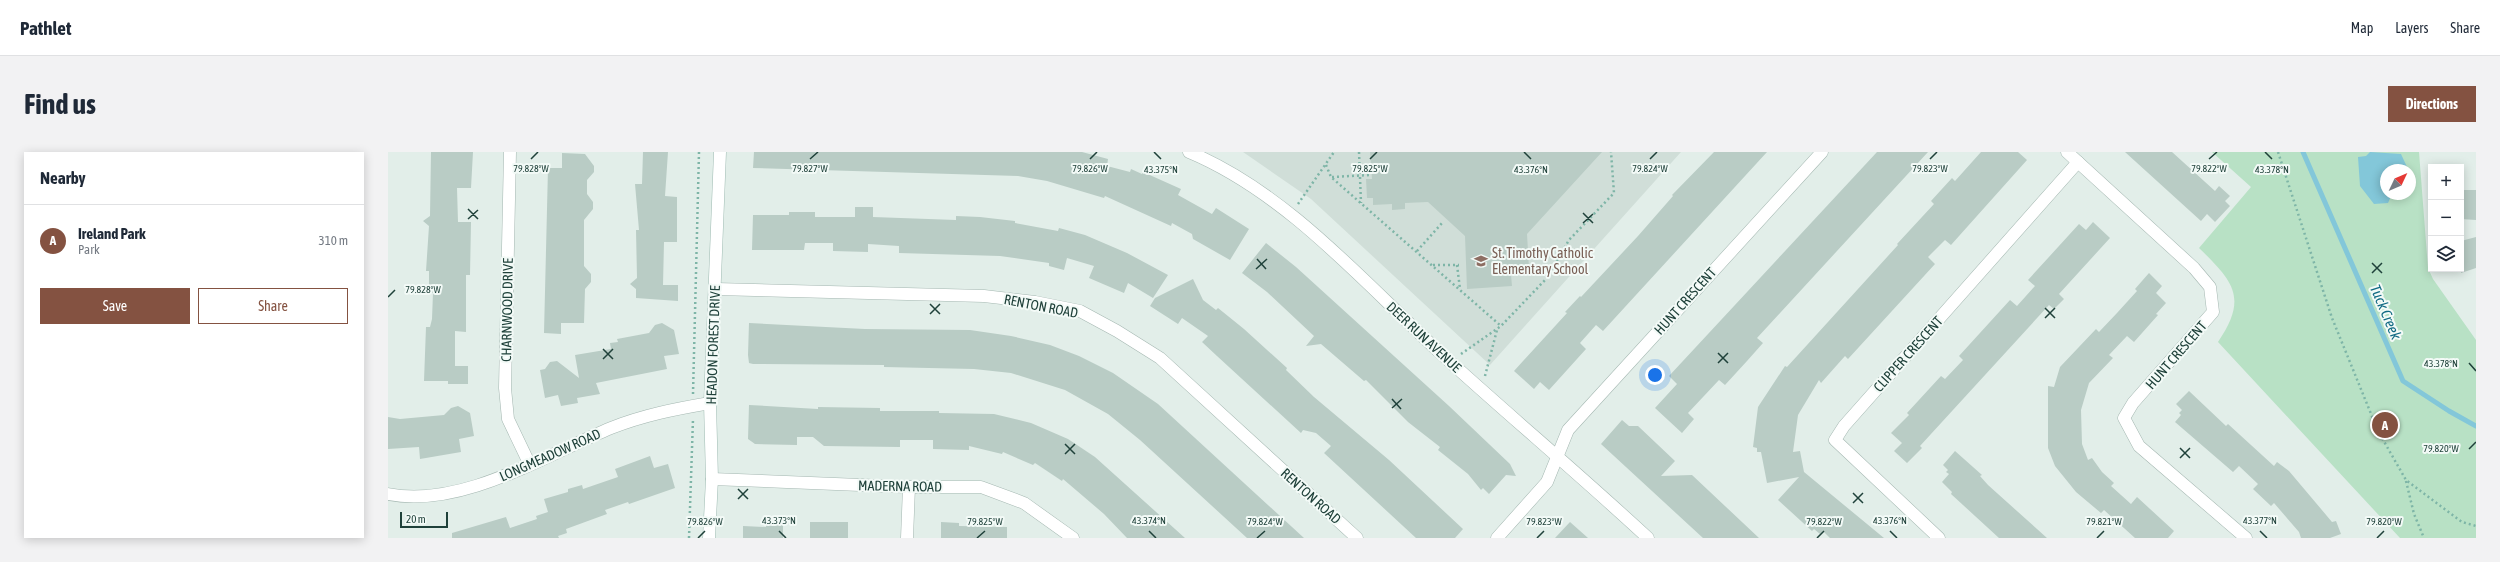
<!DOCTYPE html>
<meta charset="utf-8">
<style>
body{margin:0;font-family:"Asap Condensed",sans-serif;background:#f2f2f3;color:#1f2937}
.controls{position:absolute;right:12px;top:12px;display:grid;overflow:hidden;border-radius:0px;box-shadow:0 2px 10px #0003}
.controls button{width:36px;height:36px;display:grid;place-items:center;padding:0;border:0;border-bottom:1px solid #e0e1e3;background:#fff;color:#1f2937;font:20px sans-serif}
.compass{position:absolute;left:1992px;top:12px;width:36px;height:36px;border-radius:50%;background:#fff;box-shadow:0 2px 10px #0003;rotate:46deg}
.scale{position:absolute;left:12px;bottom:10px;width:48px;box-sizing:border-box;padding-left:4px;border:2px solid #1f413a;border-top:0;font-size:11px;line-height:14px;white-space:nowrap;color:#1f413a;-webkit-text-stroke:3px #f3faf7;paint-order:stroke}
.you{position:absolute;left:1267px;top:223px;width:14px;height:14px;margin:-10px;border:3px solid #fff;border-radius:50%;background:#1a73e8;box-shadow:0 0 0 6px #1a73e833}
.badge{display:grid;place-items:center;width:26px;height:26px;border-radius:50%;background:#845241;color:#fff;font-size:13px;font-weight:700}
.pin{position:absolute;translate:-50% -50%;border:2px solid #fff;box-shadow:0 1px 4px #0006}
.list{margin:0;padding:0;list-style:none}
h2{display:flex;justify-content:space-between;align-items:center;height:52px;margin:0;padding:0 16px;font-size:17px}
h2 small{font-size:13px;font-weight:400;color:#747a83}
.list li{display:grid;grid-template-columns:26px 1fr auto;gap:12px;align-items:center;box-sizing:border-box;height:72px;padding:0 16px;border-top:1px solid #e0e1e3}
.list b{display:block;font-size:15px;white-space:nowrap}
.list p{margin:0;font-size:13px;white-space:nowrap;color:#747a83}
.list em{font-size:13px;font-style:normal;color:#747a83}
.actions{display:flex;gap:8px;padding:12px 16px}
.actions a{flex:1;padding:9px 0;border:1px solid #845241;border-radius:0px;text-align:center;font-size:14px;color:#845241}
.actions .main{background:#845241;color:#fff}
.icon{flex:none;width:22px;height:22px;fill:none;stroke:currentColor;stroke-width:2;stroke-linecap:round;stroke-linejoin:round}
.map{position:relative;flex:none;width:2088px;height:386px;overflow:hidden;border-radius:0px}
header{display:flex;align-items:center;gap:24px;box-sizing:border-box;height:56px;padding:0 20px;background:#fff;border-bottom:1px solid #e0e1e3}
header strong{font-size:19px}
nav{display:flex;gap:22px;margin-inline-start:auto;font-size:14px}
.intro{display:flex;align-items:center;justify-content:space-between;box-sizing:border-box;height:96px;padding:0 24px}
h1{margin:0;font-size:28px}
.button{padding:10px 18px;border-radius:0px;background:#845241;color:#fff;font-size:14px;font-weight:700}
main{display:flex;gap:24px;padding:0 24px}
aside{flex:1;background:#fff;border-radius:0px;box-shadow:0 2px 10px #0003}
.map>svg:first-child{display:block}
.built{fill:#d0ded8}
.green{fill:#b8e1c5;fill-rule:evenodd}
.water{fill:#83c7d9}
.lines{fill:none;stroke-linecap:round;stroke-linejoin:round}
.stream{stroke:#83c7d9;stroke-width:5}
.building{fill:#b9ccc5}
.street-casing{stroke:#a4b7b1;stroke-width:13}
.secondary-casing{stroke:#9ebbb2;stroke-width:13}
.path{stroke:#7eb5a7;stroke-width:2.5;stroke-dasharray:2 3;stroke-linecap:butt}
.street{stroke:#fff;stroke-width:12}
.secondary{stroke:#fff;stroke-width:12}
.ticks{fill:none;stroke:#1f413a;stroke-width:1.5}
.labels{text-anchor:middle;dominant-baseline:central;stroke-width:4;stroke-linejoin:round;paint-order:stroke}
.education-label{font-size:14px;fill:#785e54;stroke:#f3faf7;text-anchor:start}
.street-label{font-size:14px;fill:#1f413a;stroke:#f3faf7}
.water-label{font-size:15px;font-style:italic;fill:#126b84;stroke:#f3faf7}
.ticks-label{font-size:10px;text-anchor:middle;fill:#1f413a;stroke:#f3faf7;stroke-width:4;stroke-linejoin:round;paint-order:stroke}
</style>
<header>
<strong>Pathlet</strong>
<nav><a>Map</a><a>Layers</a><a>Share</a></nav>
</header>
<div class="intro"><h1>Find us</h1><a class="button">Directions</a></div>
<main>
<aside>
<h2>Nearby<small></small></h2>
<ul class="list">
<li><span class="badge">A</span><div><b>Ireland Park</b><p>Park</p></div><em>310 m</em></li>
</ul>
<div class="actions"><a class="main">Save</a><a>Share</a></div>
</aside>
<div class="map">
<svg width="2088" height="386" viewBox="0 0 2088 386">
<rect width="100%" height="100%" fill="#e2eee9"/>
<polygon class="built" points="855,0 1293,0 1102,213 923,47"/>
<path class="green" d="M 1824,0 L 2031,0 L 2040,116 L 2045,127 L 2088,188 L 2088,386 L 2012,386 L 1830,190 C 1860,146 1846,130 1811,96 L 1863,35 ZM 1998,18 L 2022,18 L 2022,42 L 1998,42 Z"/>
<polygon class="water" points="1982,0 2013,2 2019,15 2017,18 1998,18 1998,42 2004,42 2000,51 1986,52 1972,34 1970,5 1978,4"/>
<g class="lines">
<polyline class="stream" points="1915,0 2015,229 2061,259 2088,274"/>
</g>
<g class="building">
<polygon points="43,0 85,0 83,36 69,36 70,70 83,70 82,123 78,123 78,180 67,179 67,214 80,214 80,232 60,232 60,229 36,229 38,175 42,175 44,167 45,141 41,141 41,119 38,119 41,74 35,69 42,64"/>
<polygon points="255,0 280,0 277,44 289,45 289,90 276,90 275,133 290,133 290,149 248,146 248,137 242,132 249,126 248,78 251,78 247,32 254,32"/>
<polygon points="366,0 694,0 720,7 719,14 742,20 743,17 754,22 755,20 793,37 790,43 824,62 828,56 861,77 842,108 805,87 804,82 784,71 783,74 717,44 716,46 659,29 630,24 365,16"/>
<polygon points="982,0 1214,0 1139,82 1141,116 1135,122 1123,123 1124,134 1079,137 1077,84 1040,50 1017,51 1017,57 1004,58 1004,52 985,53 985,46 979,46 978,27 984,27"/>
<polygon points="1326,0 1379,0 1215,179 1208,173 1192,191 1198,197 1161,238 1152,230 1146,237 1126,219 1179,161 1177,160 1192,144 1193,145 1250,84 1285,44 1284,43"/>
<polygon points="1489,0 1540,0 1369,186 1375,191 1359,209 1337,233 1331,228 1300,261 1306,267 1294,281 1267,256 1289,232 1281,224"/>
<polygon points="1593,0 1630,0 1639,8 1563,93 1557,88 1540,105 1547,112 1460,207 1457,204 1433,231 1431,228 1410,263 1405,300 1412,299 1416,320 1496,386 1442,386 1435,379 1432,382 1426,377 1424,379 1390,348 1411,325 1379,331 1373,300 1369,300 1369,296 1365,295 1370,255 1397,214 1399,215 1510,93 1509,92 1546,52 1543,49 1564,26 1567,29"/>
<polygon points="1737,0 1784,0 1827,39 1831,34 1842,44 1837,49 1842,54 1827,70 1819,62 1813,69"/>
<polygon points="174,1 197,2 206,14 206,20 199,28 199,42 205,50 205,57 196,68 196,114 203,122 203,130 197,137 196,171 173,171 173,182 156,181 160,16 174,16"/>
<polygon points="2073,38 2088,38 2088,68 2073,67"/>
<polygon points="467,55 485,55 485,65 568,68 568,64 592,65 627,69 627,71 670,79 671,76 697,83 739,101 780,123 765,146 740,131 736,141 701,126 706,114 679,106 676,118 661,114 661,111 612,104 511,101 511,94 480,92 480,100 445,99 445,91 417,91 416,98 364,98 365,63 401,63 401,60 427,60 427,65 467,65"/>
<polygon points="1705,70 1722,86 1671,142 1676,147 1666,157 1661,153 1532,294 1534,296 1519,311 1506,299 1514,291 1503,281 1521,263 1519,261 1553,224 1557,227 1575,208 1571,204 1622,148 1629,154 1647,134 1640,128 1691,72 1698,78"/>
<polygon points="2088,85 2088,116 2073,121 2073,89"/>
<polygon points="878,91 908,115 1061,254 1122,312 1128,324 1118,323 1101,342 1095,336 1093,338 1080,322 1050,298 1052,295 1020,270 978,228 976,229 933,192 918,194 926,184 879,140 854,121"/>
<polygon points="1761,121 1774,134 1768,141 1778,151 1768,162 1770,163 1746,190 1739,184 1721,203 1725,206 1701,231 1693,258 1694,292 1700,308 1704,306 1714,320 1726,331 1723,334 1743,352 1749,345 1786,379 1780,386 1747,386 1716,358 1713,361 1688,340 1667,314 1660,296 1660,234 1666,235 1672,215 1708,177 1711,180 1729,161 1749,139 1747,137"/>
<polygon points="805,127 815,148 828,158 830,156 856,177 899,216 898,218 926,245 1001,308 1075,377 1067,386 1028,386 936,301 943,294 928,281 915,278 913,281 829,204 814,190 820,184 794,166 790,172 762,154 767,146"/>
<polygon points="274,171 286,178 291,202 276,204 279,217 208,231 212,242 189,246 190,251 173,254 170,243 157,246 152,218 157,217 162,210 169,209 191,226 187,203 223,197 222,191 230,190 229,187 261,181 267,173"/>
<polygon points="361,171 477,177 582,178 623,184 662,193 691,204 725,221 770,252 916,386 859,386 752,288 720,262 677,238 623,221 586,217 496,215 496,213 365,212 361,211 360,203"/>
<polygon points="1801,239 1838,274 1840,272 1886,314 1889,310 1901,319 1944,370 1948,369 1953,382 1942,386 1913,386 1911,380 1886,351 1883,354 1865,337 1870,332 1851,314 1845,320 1787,270 1793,263 1791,261 1794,258 1788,252"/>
<polygon points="361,253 430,257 430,255 492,256 492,259 551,259 551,261 606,262 643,271 680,287 707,305 797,386 739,386 716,362 675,327 674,329 647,311 645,313 615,300 614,302 581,294 581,298 545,297 545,288 512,288 512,295 436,294 425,285 409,285 409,293 367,292 360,287"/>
<polygon points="70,254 82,261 86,284 71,287 73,300 32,307 31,295 0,297 0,265 12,267 56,263 63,256"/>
<polygon points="1234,268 1241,274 1250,274 1287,309 1273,324 1304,323 1371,386 1315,386 1213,292"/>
<polygon points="1567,299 1594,323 1592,324 1600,333 1659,386 1611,386 1563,342 1564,340 1554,330 1561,322 1558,320 1560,318 1555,313"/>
<polygon points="262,304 266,316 280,312 287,336 241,352 240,350 217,358 219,362 178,377 179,381 170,384 171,386 64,386 64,381 118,365 122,376 149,367 148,364 160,360 156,347 180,340 180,337 194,333 195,337 230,325 227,317"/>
<polygon points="378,369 395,369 395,386 355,386 355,374 378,375"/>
<rect x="422" y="370" width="38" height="16"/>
<polygon points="553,370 571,371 571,374 619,375 619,386 553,386"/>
<polygon points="1182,370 1200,386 1167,386"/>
</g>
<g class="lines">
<g class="street-casing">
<g id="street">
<polyline points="122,0 117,236 120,267 141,311"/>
<path d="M 801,0 C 897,40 973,127 1048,197 C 1118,261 1191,322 1260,386"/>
<polyline points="1679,0 1806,116 1822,135 1825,160 1745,251 1736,266 1751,294 1858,386"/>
<polyline points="328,137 596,144 647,150 692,159 729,179 772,206 969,386"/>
<polyline points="324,327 521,335 593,335 636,351 685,386"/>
<path d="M 0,342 C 72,357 158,303 223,276 C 256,263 287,257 322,251"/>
<polyline points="519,386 521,335"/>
<polyline points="1109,386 1159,330 1180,278 1434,0"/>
<polyline points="1551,386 1447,288 1456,274 1690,10"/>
</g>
</g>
<g class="secondary-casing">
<polyline id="secondary" points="321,386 324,327 322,251 332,0"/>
</g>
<g class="path">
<polyline points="971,0 973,51"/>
<polyline points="1890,0 1944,166 1990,279 2018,328 2074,370 2088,374"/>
<polyline points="938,13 943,25 1113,174"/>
<polyline points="944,25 982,23"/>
<polyline points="910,52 946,0"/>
<polyline points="1029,99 1055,70"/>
<polyline points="1045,113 1071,113"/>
<polyline points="1069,113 1072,137"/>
<polyline points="1073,202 1113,174 1158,127 1181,88 1226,41 1223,0"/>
<polyline points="1097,224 1109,178"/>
<polyline points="305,242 311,0"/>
<polyline points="2018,329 2026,362 2036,386"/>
<polyline points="301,386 305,267"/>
</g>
<use href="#street" class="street"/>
<use href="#secondary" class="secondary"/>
</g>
<path class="ticks" d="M 766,0 L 773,7M 1136,0 L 1143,7M 1877,0 L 1884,7M 143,7 L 150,0M 422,7 L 430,0M 702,7 L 709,0M 982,7 L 989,0M 1262,7 L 1269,0M 1542,7 L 1549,0M 1821,7 L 1829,0M 80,57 L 90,67M 1195,61 L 1205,71M 80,67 L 90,58M 1195,71 L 1205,62M 869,107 L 878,117M 1984,111 L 1994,121M 868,117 L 879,107M 1984,121 L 1994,111M 0,145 L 7,138M 542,152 L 552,162M 1657,156 L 1667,166M 542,162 L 552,152M 1657,166 L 1667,156M 215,197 L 225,207M 1330,201 L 1340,211M 215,207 L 225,197M 1330,211 L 1340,201M 2081,211 L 2088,219M 1004,247 L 1013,257M 1004,256 L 1014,247M 677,292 L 687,302M 1792,296 L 1802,306M 2081,297 L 2088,290M 677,302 L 687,292M 1792,306 L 1802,296M 350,337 L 360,347M 1465,341 L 1475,351M 350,347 L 360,337M 1465,351 L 1475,341M 391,379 L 398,386M 761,379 L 768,386M 1502,379 L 1509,386M 1872,379 L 1879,386M 310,386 L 317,379M 589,386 L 597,379M 869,386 L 877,379M 1149,386 L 1156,379M 1429,386 L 1436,379M 1709,386 L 1716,379M 1989,386 L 1996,379"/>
<defs>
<g id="school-bare" transform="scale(1.08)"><path d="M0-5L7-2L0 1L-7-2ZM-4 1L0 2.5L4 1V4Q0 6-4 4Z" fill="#8d6e63" stroke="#f3faf7" stroke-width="2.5" paint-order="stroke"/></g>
</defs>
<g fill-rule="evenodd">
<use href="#school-bare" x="1093" y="109"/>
</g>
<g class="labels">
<g class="education-label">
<text x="1104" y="101">St. Timothy Catholic<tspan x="1104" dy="16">Elementary School</tspan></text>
</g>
<g class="street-label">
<text transform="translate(1297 149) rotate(-48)">HUNT CRESCENT</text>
<text transform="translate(653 154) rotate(11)">RENTON ROAD</text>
<text transform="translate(119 158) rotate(-89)">CHARNWOOD DRIVE</text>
<text transform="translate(1036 185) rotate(43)">DEER RUN AVENUE</text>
<text transform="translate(325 193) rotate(-88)">HEADON FOREST DRIVE</text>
<text transform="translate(1520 202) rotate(-48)">CLIPPER CRESCENT</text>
<text transform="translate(1788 203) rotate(-49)">HUNT CRESCENT</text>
<text transform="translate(162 303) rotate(-24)">LONGMEADOW ROAD</text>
<text transform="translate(512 334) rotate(1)">MADERNA ROAD</text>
<text transform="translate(923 344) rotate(42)">RENTON ROAD</text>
</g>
<g class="water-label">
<text transform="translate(1998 160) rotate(67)">Tuck Creek</text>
</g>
</g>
<g class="ticks-label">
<text x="143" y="20">79.828°W</text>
<text x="422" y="20">79.827°W</text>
<text x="702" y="20">79.826°W</text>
<text x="982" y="20">79.825°W</text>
<text x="1262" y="20">79.824°W</text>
<text x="1542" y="20">79.823°W</text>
<text x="1821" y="20">79.822°W</text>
<text x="1884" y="21">43.378°N</text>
<text x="773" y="21">43.375°N</text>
<text x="1143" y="21">43.376°N</text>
<text x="35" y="141">79.828°W</text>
<text x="2053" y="215">43.378°N</text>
<text x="2053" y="300">79.820°W</text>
<text x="391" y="372">43.373°N</text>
<text x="761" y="372">43.374°N</text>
<text x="1502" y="372">43.376°N</text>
<text x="1872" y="372">43.377°N</text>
<text x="317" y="373">79.826°W</text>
<text x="597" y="373">79.825°W</text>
<text x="877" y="373">79.824°W</text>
<text x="1156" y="373">79.823°W</text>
<text x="1436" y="373">79.822°W</text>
<text x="1716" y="373">79.821°W</text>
<text x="1996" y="373">79.820°W</text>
</g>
</svg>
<div class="controls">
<button>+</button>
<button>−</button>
<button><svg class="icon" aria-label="layers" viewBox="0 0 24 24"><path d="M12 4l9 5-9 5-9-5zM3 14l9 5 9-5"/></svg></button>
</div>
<svg class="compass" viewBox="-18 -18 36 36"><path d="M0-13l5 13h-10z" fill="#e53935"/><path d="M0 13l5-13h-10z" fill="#747a83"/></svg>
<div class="scale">20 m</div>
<div class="you"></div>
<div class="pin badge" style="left:1997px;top:273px">A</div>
</div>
</main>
